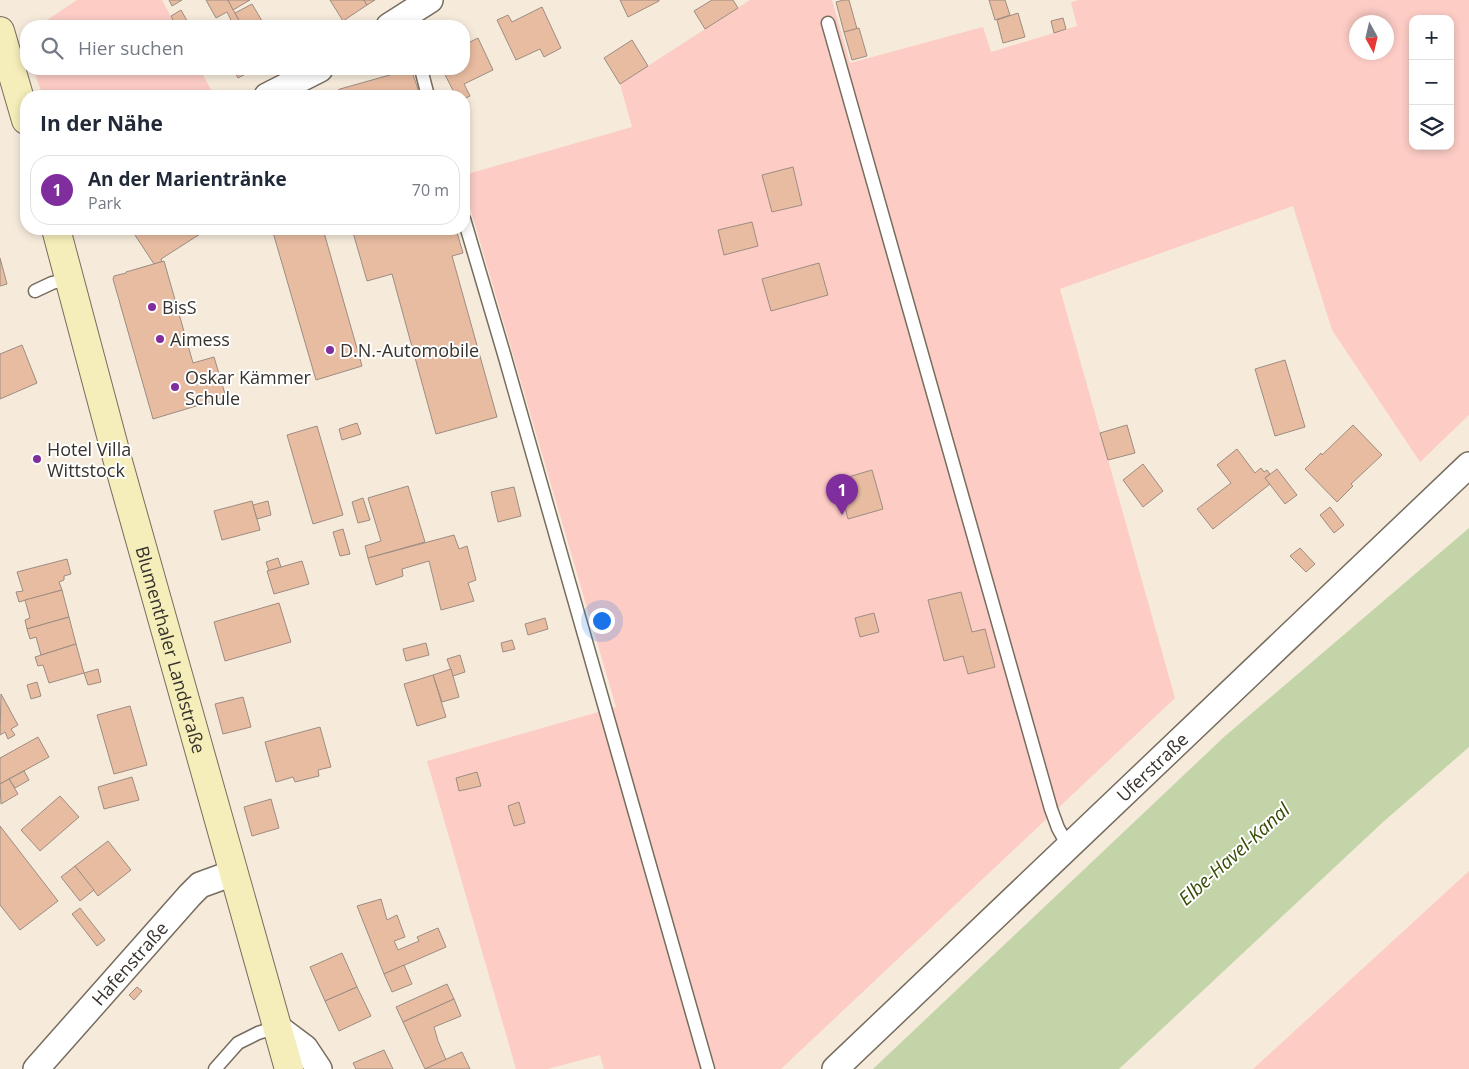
<!DOCTYPE html>
<html lang="de">
<meta charset="utf-8">
<style>
body{margin:0;font-family:"Open Sans",sans-serif;background:#f6f6f7;color:#1f2937}
.controls{position:absolute;right:15px;top:15px;display:grid;overflow:hidden;border-radius:10px;box-shadow:0 2px 8px #0003}
.controls button{width:45px;height:45px;display:grid;place-items:center;padding:0;border:0;border-bottom:1px solid #e0e1e3;background:#fff;color:#1f2937;font:25px sans-serif}
.compass{position:absolute;left:1349px;top:15px;width:45px;height:45px;border-radius:50%;background:#fff;box-shadow:0 2px 8px #0003;rotate:172deg}
.you{position:absolute;left:601px;top:620px;width:18px;height:18px;margin:-12px;border:4px solid #fff;border-radius:50%;background:#1a73e8;box-shadow:0 0 0 8px #1a73e833}
.badge{display:grid;place-items:center;width:32px;height:32px;border-radius:50%;background:#802e9d;color:#fff;font-size:16px;font-weight:700}
.pin{position:absolute;translate:-50% -41px;filter:drop-shadow(0 1px 2px #0008)}
.pin::after{content:'';position:absolute;top:26px;width:18px;height:15px;background:inherit;clip-path:polygon(0 0,100% 0,50% 100%)}
.list{margin:0;padding:0;list-style:none}
h2{display:flex;justify-content:space-between;align-items:center;height:65px;margin:0;padding:0 20px;font-size:21px}
h2 small{font-size:16px;font-weight:400;color:#747a83}
.list li{display:grid;grid-template-columns:32px 1fr auto;gap:15px;align-items:center;box-sizing:border-box;height:70px;margin:0 10px 10px;padding:0 10px;border:1px solid #e0e1e3;border-radius:20px}
.list b{display:block;font-size:19px;white-space:nowrap}
.list p{margin:0;font-size:16px;white-space:nowrap;color:#747a83}
.list em{font-size:16px;font-style:normal;color:#747a83}
.icon{flex:none;width:28px;height:28px;fill:none;stroke:currentColor;stroke-width:2;stroke-linecap:round;stroke-linejoin:round}
.map{position:relative;flex:none;width:1469px;height:1069px;overflow:hidden}
.search{position:absolute;background:#fff;box-shadow:0 2px 8px #0003;left:20px;top:20px;width:450px;height:55px;display:flex;align-items:center;gap:12px;box-sizing:border-box;padding:0 18px;border-radius:20px;color:#747a83;font-size:19px}
.panel{position:absolute;background:#fff;box-shadow:0 2px 8px #0003;left:20px;top:90px;width:450px;height:145px;border-radius:20px}
.map>svg:first-child{display:block}
.green{fill:#fcccc5;fill-rule:evenodd}
.water{fill:#c3d5a8}
.building{fill:#e8bca1;stroke:#9d8c82}
.lines{fill:none;stroke-linecap:round;stroke-linejoin:round}
.lane-casing{stroke:#776d5f;stroke-width:15}
.street-casing{stroke:#776d5f;stroke-width:28}
.secondary-casing{stroke:#776d5f;stroke-width:30}
.lane{stroke:#fff;stroke-width:12}
.street{stroke:#fff;stroke-width:25}
.secondary{stroke:#f5eeba;stroke-width:28}
.poi-dot{fill:#802e9d;stroke:#fff;stroke-width:2}
.labels{text-anchor:middle;dominant-baseline:central;stroke-width:4;stroke-linejoin:round;paint-order:stroke}
.poi-label{font-size:18px;fill:#37322c;stroke:#fff;text-anchor:start}
.street-label{font-size:18px;fill:#37322c;stroke:#fff}
.water-label{font-size:19px;font-style:italic;fill:#384b05;stroke:#fff}
</style>
<div class="map">
<svg width="1469" height="1069" viewBox="0 0 1469 1069">
<rect width="100%" height="100%" fill="#f6ebdb"/>
<g class="green">
<polygon points="77,0 162,0 176,26 38,26"/>
<path d="M 750,0 L 832,0 L 850,63 L 983,27 L 991,52 L 1077,26 L 1071,2 L 1079,0 L 1469,0 L 1469,415 L 1420,462 L 1332,330 L 1293,206 L 1060,289 L 1175,698 L 781,1069 L 604,1069 L 600,1055 L 548,1069 L 516,1069 L 427,761 L 616,707 L 464,187 L 464,175 L 632,127 L 620,84 ZM 1413,19 L 1450,19 L 1450,146 L 1413,146 ZM 1356,22 L 1386,22 L 1386,52 L 1356,52 Z"/>
<polygon points="33,69 200,69 211,90 198,96 43,96"/>
<polygon points="1469,871 1469,1069 1253,1069"/>
</g>
<polygon class="water" points="1469,528 1469,747 1382,823 1119,1069 873,1069 1224,737"/>
<g class="building">
<polygon points="169,0 182,0 172,6"/>
<polygon points="206,0 228,0 242,26 228,26 226,22 231,20 227,12 216,18"/>
<polygon points="228,0 250,0 233,10"/>
<polygon points="330,0 364,0 367,5 343,21"/>
<polygon points="364,0 375,0 367,5"/>
<polygon points="620,0 659,0 659,1 628,17"/>
<polygon points="712,0 733,0 738,8 705,29 694,11"/>
<polygon points="844,0 849,0 857,29 844,32 836,2"/>
<polygon points="989,0 1005,0 1010,15 995,20"/>
<polygon points="252,4 265,26 242,26 235,13"/>
<polygon points="542,7 561,48 544,57 540,49 516,60 497,20 508,15 512,22"/>
<polygon points="181,10 190,26 176,26 171,16"/>
<polygon points="1018,13 1025,37 1003,43 997,20"/>
<polygon points="1063,18 1066,29 1054,33 1051,21"/>
<polygon points="859,28 867,56 852,60 844,32"/>
<polygon points="478,38 493,70 464,84 470,96 464,99 464,96 456,96 442,69 464,69 464,45"/>
<polygon points="632,40 648,66 620,84 604,58"/>
<polygon points="233,69 255,69 238,78"/>
<polygon points="411,69 419,92 406,96 328,96 340,89"/>
<polygon points="793,167 802,205 772,212 762,175"/>
<polygon points="752,222 758,246 724,255 718,230"/>
<polygon points="131,229 208,229 161,259 162,262 154,264"/>
<polygon points="272,229 323,229 362,366 316,380"/>
<polygon points="352,229 444,229 445,232 456,229 463,253 452,256 497,417 436,434 392,274 367,281"/>
<polygon points="0,258 7,284 0,286"/>
<polygon points="164,261 193,363 214,357 226,397 153,419 113,279 114,276 126,273 126,272"/>
<polygon points="819,263 828,295 771,311 762,279"/>
<polygon points="22,345 37,383 0,399 0,354"/>
<polygon points="1285,360 1305,427 1275,436 1255,369"/>
<polygon points="357,423 361,434 342,440 339,429"/>
<polygon points="1127,425 1135,453 1108,460 1100,433"/>
<polygon points="1353,425 1382,455 1351,484 1353,486 1337,502 1305,469 1321,453 1322,455"/>
<polygon points="317,426 343,515 313,524 287,435"/>
<polygon points="1237,449 1255,473 1261,468 1264,472 1267,470 1270,474 1265,478 1270,484 1213,529 1197,509 1231,483 1217,465"/>
<polygon points="1143,464 1163,491 1143,507 1123,480"/>
<polygon points="1277,469 1297,495 1285,504 1265,478"/>
<polygon points="872,470 883,509 848,519 838,480"/>
<polygon points="408,486 425,542 368,558 365,546 381,541 368,498"/>
<polygon points="514,487 521,516 498,522 491,492"/>
<polygon points="363,498 370,520 358,523 352,502"/>
<polygon points="252,501 260,530 222,540 214,511"/>
<polygon points="268,501 271,515 257,519 253,505"/>
<polygon points="1330,507 1344,525 1334,533 1320,515"/>
<polygon points="343,529 350,554 340,556 333,532"/>
<polygon points="454,535 459,549 467,546 476,580 468,583 474,601 441,610 429,561 402,569 403,576 376,585 368,558"/>
<polygon points="1300,548 1315,564 1306,572 1290,556"/>
<polygon points="278,558 281,567 269,571 266,562"/>
<polygon points="67,559 71,574 64,576 64,580 59,582 62,590 19,602 16,592 23,591 17,572"/>
<polygon points="302,561 309,584 274,594 267,571"/>
<polygon points="62,590 69,617 27,629 25,620 30,618 25,600"/>
<polygon points="961,592 972,632 985,629 995,667 968,674 963,656 944,661 928,600"/>
<polygon points="279,603 291,642 225,661 214,622"/>
<polygon points="874,613 879,632 860,637 855,618"/>
<polygon points="69,617 76,644 41,655 36,637 30,639 27,629"/>
<polygon points="545,618 548,629 528,635 525,624"/>
<polygon points="512,640 515,649 503,652 501,643"/>
<polygon points="426,643 429,655 406,661 403,649"/>
<polygon points="76,644 84,673 49,683 43,665 38,666 35,657"/>
<polygon points="460,655 465,672 453,676 447,659"/>
<polygon points="98,669 101,682 88,685 84,673"/>
<polygon points="451,669 459,697 442,702 433,675"/>
<polygon points="433,675 446,717 417,726 404,684"/>
<polygon points="37,682 41,696 31,699 27,685"/>
<polygon points="1,694 18,725 11,729 15,735 8,739 5,732 0,735"/>
<polygon points="243,697 251,727 223,734 215,704"/>
<polygon points="130,706 147,765 114,774 97,715"/>
<polygon points="320,727 331,767 318,770 319,776 295,782 293,777 276,782 265,742"/>
<polygon points="38,737 49,757 0,784 0,758"/>
<polygon points="24,771 29,780 15,788 9,779"/>
<polygon points="477,772 481,786 459,791 456,778"/>
<polygon points="132,777 139,800 104,809 98,787"/>
<polygon points="9,779 18,794 1,804 0,784"/>
<polygon points="60,796 79,817 40,851 21,830"/>
<polygon points="271,799 279,828 252,836 244,807"/>
<polygon points="519,802 525,823 514,826 508,806"/>
<polygon points="0,826 58,901 20,930 0,905"/>
<polygon points="108,841 131,870 98,896 75,866"/>
<polygon points="75,866 94,890 80,901 61,877"/>
<polygon points="381,899 387,920 397,915 405,937 394,941 398,950 419,941 417,937 438,928 446,947 384,974 357,906"/>
<polygon points="80,908 105,940 97,946 72,914"/>
<polygon points="342,953 357,987 325,1001 310,967"/>
<polygon points="404,965 412,984 392,992 384,974"/>
<polygon points="447,984 454,999 403,1022 396,1007"/>
<polygon points="137,987 142,991 134,1000 129,995"/>
<polygon points="357,987 371,1016 339,1031 325,1001"/>
<polygon points="454,999 461,1016 434,1027 438,1041 446,1060 425,1069 403,1022"/>
<polygon points="384,1050 393,1069 356,1069 353,1063"/>
<polygon points="462,1052 470,1069 425,1069"/>
</g>
<g class="lines">
<g class="lane-casing">
<g id="lane">
<polyline points="828,23 1051,809 1058,828 1068,846"/>
<polyline points="421,69 428,96"/>
<polyline points="464,219 504,354 708,1069"/>
<polyline points="35,291 52,283 69,279"/>
<polyline points="215,1069 238,1043 258,1033 277,1027"/>
</g>
</g>
<g class="street-casing">
<g id="street">
<polyline points="389,26 430,0"/>
<polyline points="267,96 320,69"/>
<polyline points="277,1027 305,1048 319,1069"/>
<path id="s1" d="M 36,1069 L 190,895 L 200,885 L 233,873"/>
<path id="s2" d="M 835,1069 L 1469,465"/>
</g>
</g>
<g class="secondary-casing">
<g id="secondary">
<polyline points="0,31 26,120"/>
<path id="s3" d="M 56,229 L 117,458 L 289,1069"/>
</g>
</g>
<use href="#lane" class="lane"/>
<use href="#street" class="street"/>
<use href="#secondary" class="secondary"/>
</g>
<g class="poi-dot">
<circle cx="152" cy="307" r="5"/>
<circle cx="160" cy="339" r="5"/>
<circle cx="330" cy="350" r="5"/>
<circle cx="175" cy="387" r="5"/>
<circle cx="37" cy="459" r="5"/>
</g>
<g class="labels">
<g class="poi-label">
<text x="162" y="307">BisS</text>
<text x="170" y="339">Aimess</text>
<text x="340" y="350">D.N.-Automobile</text>
<text x="185" y="377">Oskar Kämmer<tspan x="185" dy="21">Schule</tspan></text>
<text x="47" y="449">Hotel Villa<tspan x="47" dy="21">Wittstock</tspan></text>
</g>
<g class="street-label">
<text stroke="none"><textPath href="#s3" startOffset="436">Blumenthaler Landstraße</textPath></text>
<text stroke="none"><textPath href="#s2" startOffset="438">Uferstraße</textPath></text>
<text stroke="none"><textPath href="#s1" startOffset="141">Hafenstraße</textPath></text>
</g>
<g class="water-label">
<text transform="translate(1234 854) rotate(-42)">Elbe-Havel-Kanal</text>
</g>
</g>
</svg>
<div class="controls">
<button>+</button>
<button>−</button>
<button><svg class="icon" aria-label="layers" viewBox="0 0 24 24"><path d="M12 4l9 5-9 5-9-5zM3 14l9 5 9-5"/></svg></button>
</div>
<svg class="compass" viewBox="-18 -18 36 36"><path d="M0-13l5 13h-10z" fill="#e53935"/><path d="M0 13l5-13h-10z" fill="#747a83"/></svg>
<div class="you"></div>
<div class="pin badge" style="left:842px;top:515px">1</div>
<div class="search"><svg class="icon" aria-label="search" viewBox="0 0 24 24"><circle cx="10" cy="10" r="6"/><path d="M15 15l6 6"/></svg>Hier suchen</div>
<section class="panel">
<h2>In der Nähe<small></small></h2>
<ul class="list">
<li><span class="badge">1</span><div><b>An der Marientränke</b><p>Park</p></div><em>70 m</em></li>
</ul>
</section>
</div>
